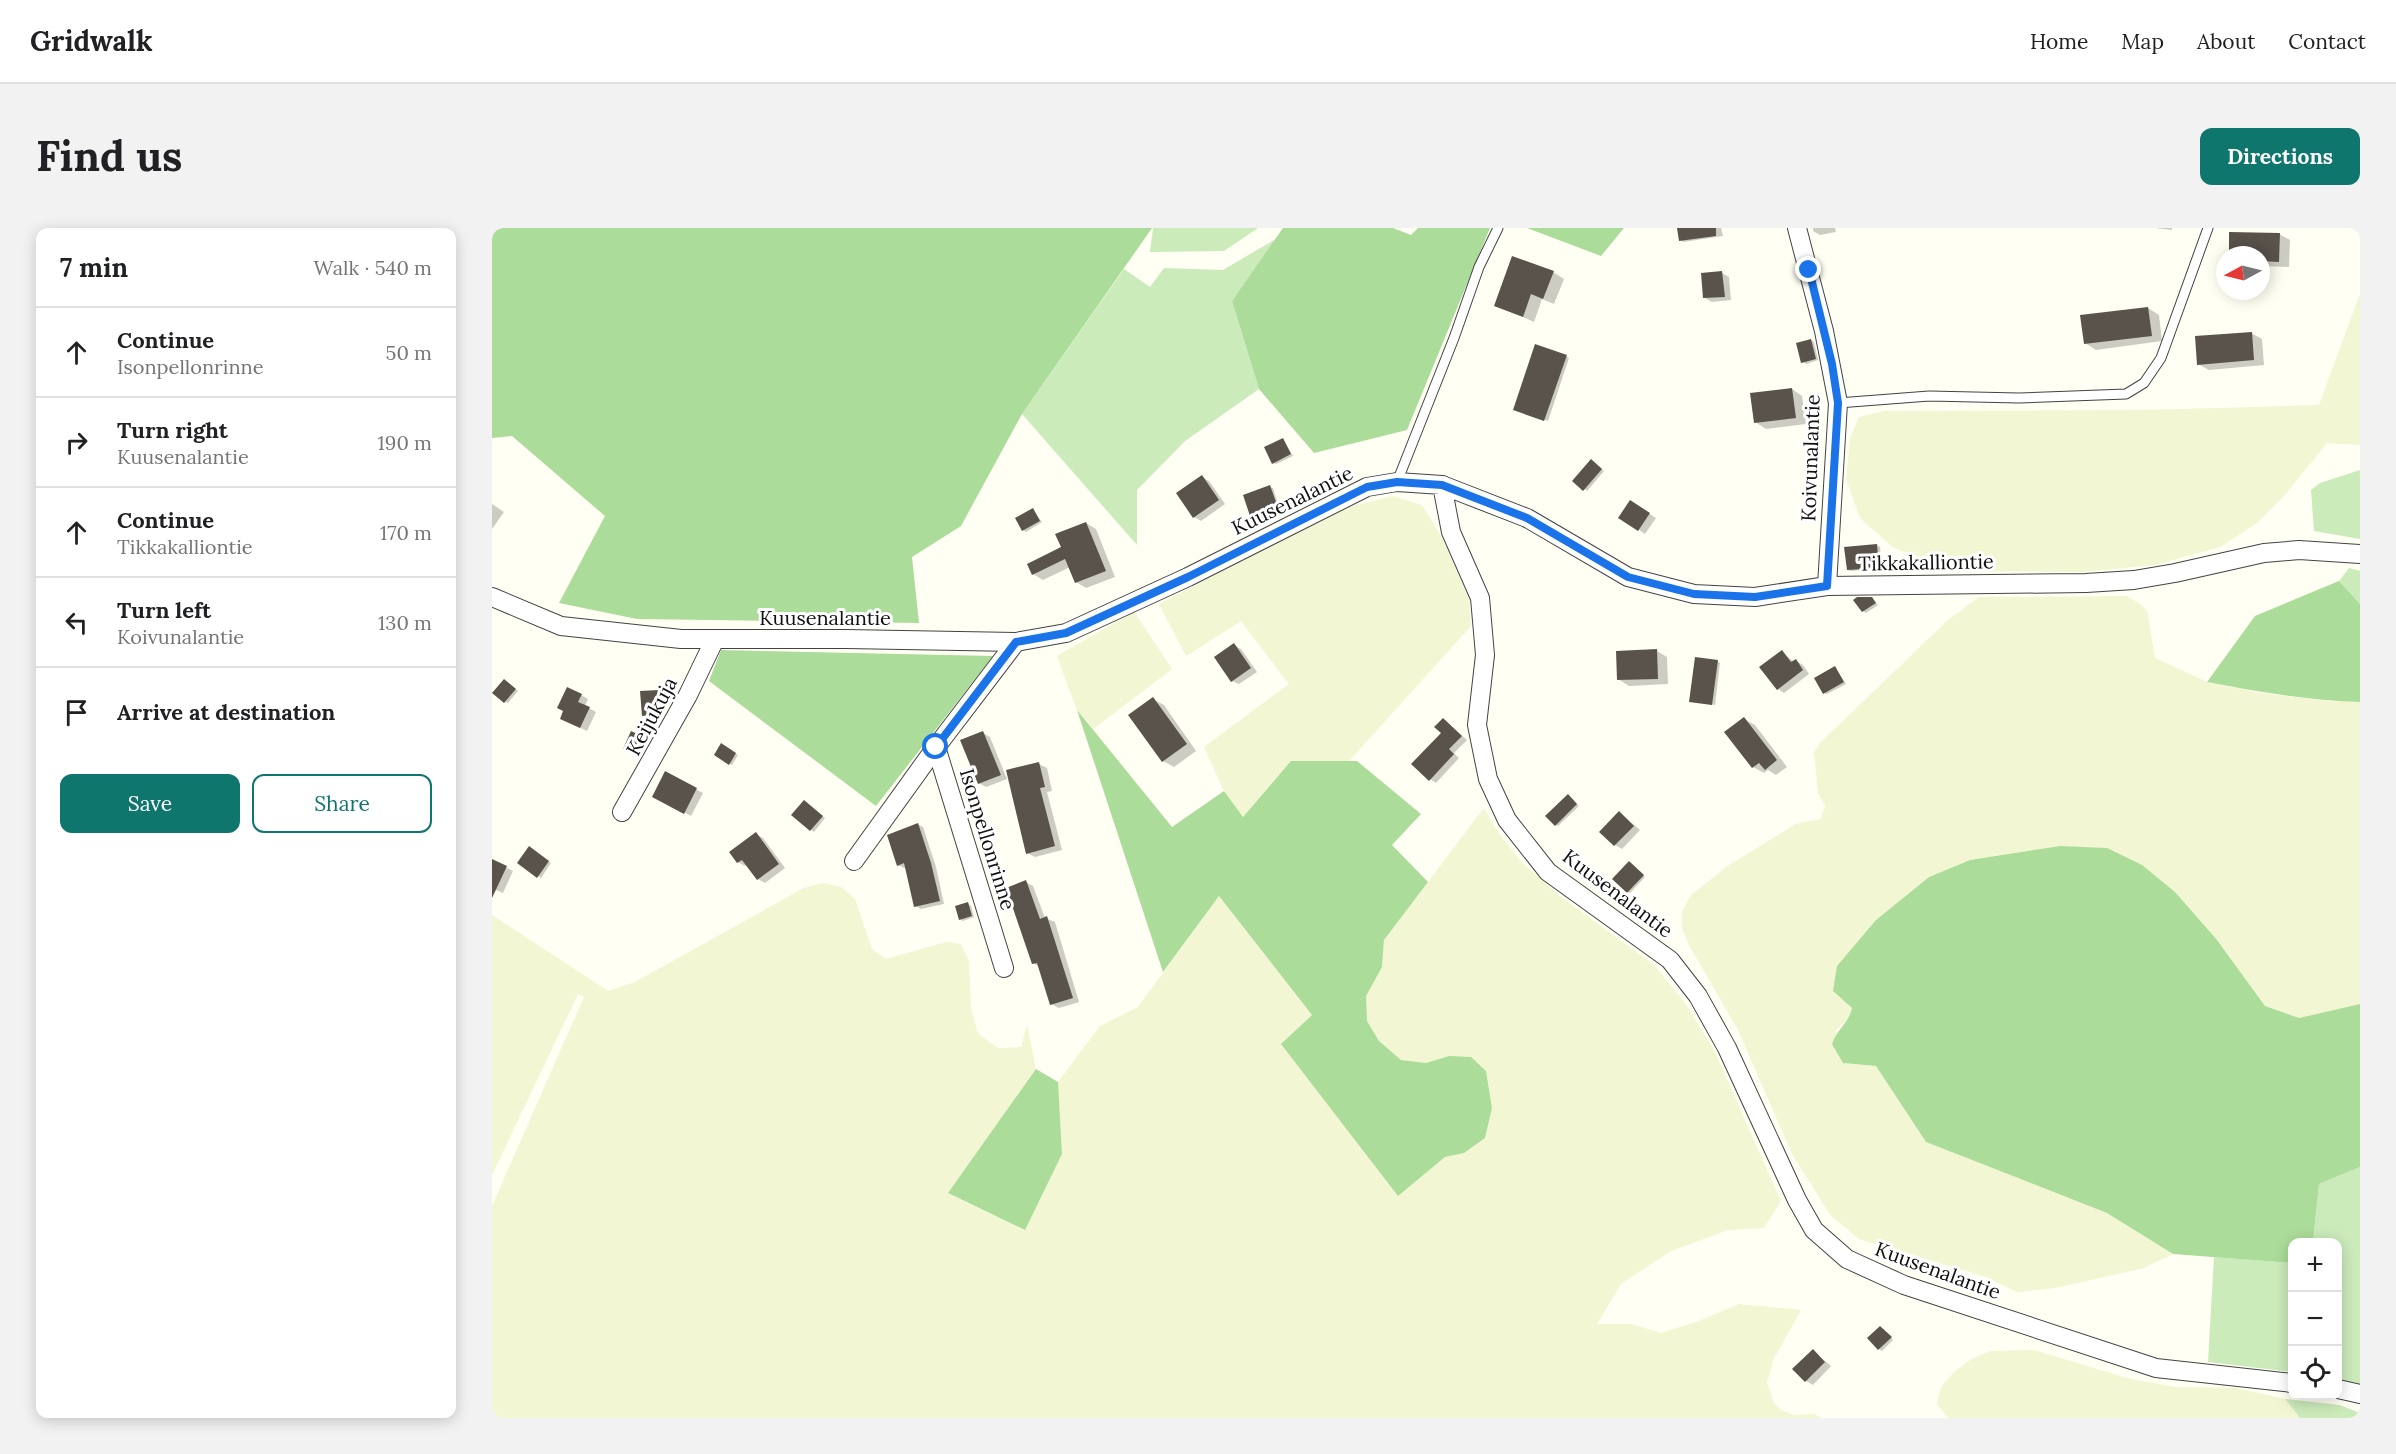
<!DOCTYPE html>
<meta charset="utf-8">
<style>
body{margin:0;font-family:Lora,serif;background:#f2f2f2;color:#202124}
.controls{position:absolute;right:18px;bottom:18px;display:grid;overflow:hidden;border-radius:12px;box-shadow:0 3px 15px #0003}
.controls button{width:54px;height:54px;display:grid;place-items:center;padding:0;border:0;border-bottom:2px solid #e0e0e0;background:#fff;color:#202124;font:30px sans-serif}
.compass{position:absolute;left:1724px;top:18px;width:54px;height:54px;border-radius:50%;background:#fff;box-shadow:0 3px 15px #0003;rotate:263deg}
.stop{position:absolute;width:18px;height:18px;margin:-14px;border:4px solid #1a73e8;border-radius:50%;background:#fff}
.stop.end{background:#1a73e8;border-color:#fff;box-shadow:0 2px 6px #0008}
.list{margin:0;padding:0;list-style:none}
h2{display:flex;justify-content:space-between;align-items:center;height:78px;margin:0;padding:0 24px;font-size:26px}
h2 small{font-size:20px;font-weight:400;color:#757577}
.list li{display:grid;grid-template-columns:39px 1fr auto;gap:18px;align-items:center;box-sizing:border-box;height:90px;padding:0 24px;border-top:2px solid #e0e0e0}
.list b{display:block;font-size:22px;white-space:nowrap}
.list p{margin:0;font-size:20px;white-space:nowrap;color:#757577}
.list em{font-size:20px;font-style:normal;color:#757577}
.actions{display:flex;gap:12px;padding:18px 24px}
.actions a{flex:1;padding:14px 0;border:2px solid #0f766e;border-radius:12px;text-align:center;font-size:21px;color:#0f766e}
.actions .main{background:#0f766e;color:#fff}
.icon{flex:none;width:33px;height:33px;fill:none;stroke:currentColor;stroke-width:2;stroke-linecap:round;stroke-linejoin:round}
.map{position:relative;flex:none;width:1868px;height:1190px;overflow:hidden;border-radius:12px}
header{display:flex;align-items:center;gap:36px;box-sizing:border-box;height:84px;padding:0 30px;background:#fff;border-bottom:2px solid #e0e0e0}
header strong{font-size:28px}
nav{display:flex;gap:33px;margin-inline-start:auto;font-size:21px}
.intro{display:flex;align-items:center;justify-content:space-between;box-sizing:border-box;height:144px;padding:0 36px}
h1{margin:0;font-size:42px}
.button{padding:15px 27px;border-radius:12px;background:#0f766e;color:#fff;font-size:21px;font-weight:700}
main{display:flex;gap:36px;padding:0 36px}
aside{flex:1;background:#fff;border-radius:12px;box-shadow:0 3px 15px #0003}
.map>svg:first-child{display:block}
.farmland{fill:#f3f6d2}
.green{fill:#cbebbb}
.forest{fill:#acdc9a}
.shadow{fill:#0003}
.building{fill:#59534c}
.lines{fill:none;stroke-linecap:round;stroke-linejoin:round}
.service-casing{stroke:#434343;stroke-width:11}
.minor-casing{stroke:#434343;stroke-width:20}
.service{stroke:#fff;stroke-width:9}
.minor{stroke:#fff;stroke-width:18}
.route{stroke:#1a73e8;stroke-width:8}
.labels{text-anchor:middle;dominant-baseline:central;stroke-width:6;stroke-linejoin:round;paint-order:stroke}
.street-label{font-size:20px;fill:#101010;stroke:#fff}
</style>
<header>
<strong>Gridwalk</strong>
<nav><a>Home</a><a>Map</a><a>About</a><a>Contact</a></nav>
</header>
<div class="intro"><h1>Find us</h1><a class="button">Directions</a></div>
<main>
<aside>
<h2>7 min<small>Walk · 540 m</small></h2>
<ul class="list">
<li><svg class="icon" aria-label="ahead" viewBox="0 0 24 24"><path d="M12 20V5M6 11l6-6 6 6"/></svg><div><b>Continue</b><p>Isonpellonrinne</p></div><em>50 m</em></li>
<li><svg class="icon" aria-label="right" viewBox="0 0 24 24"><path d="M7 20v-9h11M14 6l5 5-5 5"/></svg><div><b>Turn right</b><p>Kuusenalantie</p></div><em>190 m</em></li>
<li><svg class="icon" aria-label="ahead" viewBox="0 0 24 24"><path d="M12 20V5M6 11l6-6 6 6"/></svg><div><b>Continue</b><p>Tikkakalliontie</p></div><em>170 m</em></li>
<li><svg class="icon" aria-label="left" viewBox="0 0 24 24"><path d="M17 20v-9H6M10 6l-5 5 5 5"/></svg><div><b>Turn left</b><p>Koivunalantie</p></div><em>130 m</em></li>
<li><svg class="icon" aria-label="arrive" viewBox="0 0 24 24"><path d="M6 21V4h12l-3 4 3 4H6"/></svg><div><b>Arrive at destination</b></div></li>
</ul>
<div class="actions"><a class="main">Save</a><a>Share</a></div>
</aside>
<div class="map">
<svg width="1868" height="1190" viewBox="0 0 1868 1190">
<rect width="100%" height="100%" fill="#fffff3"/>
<g class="farmland">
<polygon points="1868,66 1868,217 1835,215 1792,268 1765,295 1728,319 1663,337 1590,344 1468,343 1402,320 1368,290 1354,251 1358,211 1367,189 1392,183 1650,182 1827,177"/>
<polygon points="901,268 930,277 949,308 977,371 979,398 857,533 799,533 751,589 732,563 712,519 797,456 749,393 694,428 667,376 849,281"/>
<polygon points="1634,368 1647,375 1655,383 1663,430 1715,454 1769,465 1837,473 1868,474 1868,776 1807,790 1773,778 1725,712 1568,618 1478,632 1437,649 1384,692 1341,763 1360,780 1357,791 1344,802 1351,835 1384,838 1434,914 1615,985 1681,1026 1652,1040 1563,1060 1525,1064 1494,1049 1367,1011 1339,988 1300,926 1246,802 1197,717 1190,700 1190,684 1199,667 1237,637 1304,596 1329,591 1333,578 1326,565 1322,524 1329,514 1456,392 1487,369"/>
<polygon points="642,384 680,441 601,501 585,482 565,428"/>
<polygon points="992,580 1006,604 1028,633 1069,669 1162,737 1193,775 1222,822 1289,973 1272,1000 1236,1002 1179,1023 1129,1056 1105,1096 1139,1096 1169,1105 1207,1093 1247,1076 1309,1082 1282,1130 1275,1155 1282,1175 1289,1182 1303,1187 1322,1186 1330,1190 0,1190 0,978 92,769 86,766 0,947 0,687 116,763 143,754 312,660 330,655 349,659 363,671 380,721 394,731 454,714 469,716 477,733 479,781 486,806 506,820 529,819 535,797 544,841 457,966 532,1002 570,926 566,854 608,798 646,779 727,668 820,787 790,816 934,944 953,929 972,925 993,910 1000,880 994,843 957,828 934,835 909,832 887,813 875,793 873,768 890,739 892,712"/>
<polygon points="1542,1122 1635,1150 1683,1159 1745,1160 1793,1171 1808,1190 1456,1190 1445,1176 1449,1159 1462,1144 1478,1132 1498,1123"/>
</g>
<g class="green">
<polygon points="661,0 766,0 732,23 658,24"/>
<polygon points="787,9 740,73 767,161 693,213 645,262 645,317 530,186 632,41 658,59 672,40 731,42"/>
<polygon points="1868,242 1868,311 1822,303 1819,262 1828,255"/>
<polygon points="1857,340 1868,343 1868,376 1847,353"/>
<polygon points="1868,939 1868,1157 1846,1153 1846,1014 1821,1014 1827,956"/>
<polygon points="1722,1029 1800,1035 1800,1144 1716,1134"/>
<polygon points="1793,1171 1848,1177 1868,1185 1868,1190 1808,1190"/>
</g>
<g class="forest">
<polygon points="0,0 660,0 530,186 469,298 420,329 427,395 145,391 67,375 113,288 20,208 0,210"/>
<polygon points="791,0 901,0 919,7 926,0 998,0 915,202 822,225 767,161 740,73"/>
<polygon points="1035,0 1132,0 1109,28"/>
<path d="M 1847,353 L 1868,376 L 1868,474 C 1816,472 1766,464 1715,454 L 1763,388 Z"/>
<polygon points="229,422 501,428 384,578 217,453"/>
<polygon points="585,482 680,599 732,563 751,589 799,533 865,533 929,586 900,617 936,654 892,712 890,739 874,768 875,793 887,813 909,832 934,835 957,828 979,829 994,843 1000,880 993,910 972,925 953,929 906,968 789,816 820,787 727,668 671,744"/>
<path d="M 1568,618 L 1615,620 L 1650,637 L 1683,664 L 1725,712 L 1773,778 L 1807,790 L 1868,776 L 1868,939 L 1827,956 L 1821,1014 L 1800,1014 L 1800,1035 L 1681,1026 L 1615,985 L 1434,914 L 1384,838 L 1351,835 L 1340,816 C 1346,799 1356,797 1360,780 L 1341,763 L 1345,738 L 1384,692 L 1437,649 L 1478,632 Z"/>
<polygon points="544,841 566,854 570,926 533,1002 456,965"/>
</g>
<g class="shadow">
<polygon points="1200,0 1229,0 1231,8 1191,14 1188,12"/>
<polygon points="1321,0 1343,0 1344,4 1328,7 1321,3"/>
<polygon points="1663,0 1680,0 1680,2"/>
<polygon points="1787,6 1798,12 1797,39 1769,38 1769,27 1738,27"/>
<polygon points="1061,44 1072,51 1062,76 1050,71 1042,94 1004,77"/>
<polygon points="1230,45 1237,49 1239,72 1220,74 1213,70"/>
<polygon points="1656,80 1667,87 1670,113 1604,122 1593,115"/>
<polygon points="1759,105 1770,111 1772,137 1717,142 1706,136"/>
<polygon points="1319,112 1322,114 1326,132 1314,136 1311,134"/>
<polygon points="1074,128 1077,130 1056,193 1026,183"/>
<polygon points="1300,161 1310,168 1314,196 1274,201 1263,194"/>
<polygon points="791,211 801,228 784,236 781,235"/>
<polygon points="1102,234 1112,243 1095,263 1082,252"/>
<polygon points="710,249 717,253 733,276 709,293 702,289"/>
<polygon points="778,259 781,260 787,279 762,288 759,287"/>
<polygon points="0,276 12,284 0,301"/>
<polygon points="1145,278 1164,290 1153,306 1128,289"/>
<polygon points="541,282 550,294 534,304 531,302"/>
<polygon points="594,295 604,301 623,349 594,360 584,354 578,339 551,352 541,346"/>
<polygon points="1385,317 1388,319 1390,340 1359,343 1356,342"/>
<polygon points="1379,370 1386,377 1374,385 1371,383"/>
<polygon points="742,417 749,421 765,444 747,456 740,453"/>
<polygon points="1165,423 1175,429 1176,456 1137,458 1126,451"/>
<polygon points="1290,424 1302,434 1304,433 1311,437 1317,446 1292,465 1286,461"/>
<polygon points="1225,433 1228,435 1223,477 1198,473"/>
<polygon points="1343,440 1354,456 1335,466 1332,465"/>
<polygon points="15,454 26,463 16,475 13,474"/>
<polygon points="169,465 170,465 172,487 171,487"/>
<polygon points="89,467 96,471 93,478 104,484 95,503 76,494 72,483"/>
<polygon points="661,471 672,477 704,523 682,539 671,533"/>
<polygon points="951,491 975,512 962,525 967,530 944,555 938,551 951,505"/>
<polygon points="1252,491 1263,497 1295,539 1284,547 1276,542 1272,545 1261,539"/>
<polygon points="140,505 154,512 146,527 133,521"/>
<polygon points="491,505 498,509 515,551 494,559 487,555"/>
<polygon points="230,517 246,527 240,537 224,526"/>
<polygon points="547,536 555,540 560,563 555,564 570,622 543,629 535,625"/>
<polygon points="174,545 211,565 199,588 162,568"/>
<polygon points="1076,567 1087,578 1066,598 1064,597"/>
<polygon points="315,576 333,590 322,604 301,587"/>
<polygon points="1128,585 1148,602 1130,621 1123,617"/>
<polygon points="425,596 431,599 444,639 452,676 429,681 424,678 415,639 412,640 406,637"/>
<polygon points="264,606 271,610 293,640 273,655 266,651 255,637 253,638 246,634 239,624"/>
<polygon points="37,620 59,635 49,650 27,635"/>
<polygon points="0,633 21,643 11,665 4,662 0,667"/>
<polygon points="1140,637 1153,649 1138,665 1136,664"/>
<polygon points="534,654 541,658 553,690 563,694 587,774 567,780 559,776 548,739 541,735"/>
<polygon points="476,676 479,678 482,689 471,693 468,691"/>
<polygon points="1391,1101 1401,1112 1390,1123 1387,1121"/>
<polygon points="1321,1123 1339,1138 1321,1157 1314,1153"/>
</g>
<g class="building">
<polygon points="1185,0 1224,0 1224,8 1187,13"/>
<polygon points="1737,4 1788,5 1787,34 1769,33 1769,27 1737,27"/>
<polygon points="1020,28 1062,43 1051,71 1039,66 1031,89 1002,78"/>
<polygon points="1230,43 1233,69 1211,70 1209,45"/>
<polygon points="1656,79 1660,108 1592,116 1588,87"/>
<polygon points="1760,104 1762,132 1705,137 1703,108"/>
<polygon points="1319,111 1324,131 1309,135 1304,115"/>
<polygon points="1043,116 1075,127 1052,193 1021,182"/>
<polygon points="1300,160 1304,190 1262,195 1258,165"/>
<polygon points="791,210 799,226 780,236 772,219"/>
<polygon points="1099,231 1110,241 1091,263 1080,253"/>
<polygon points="710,247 727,272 701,290 684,265"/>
<polygon points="778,257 785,277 758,288 751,267"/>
<polygon points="1138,272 1158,285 1146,303 1126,290"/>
<polygon points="541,280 548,293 530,303 523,290"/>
<polygon points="594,294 614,343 583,355 573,331 540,347 535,336 569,319 563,306"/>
<polygon points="1385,316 1387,340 1355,342 1352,319"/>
<polygon points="1365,369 1380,369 1384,375 1370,384 1361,372"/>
<polygon points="742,415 759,440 739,454 722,429"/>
<polygon points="1165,421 1166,451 1125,452 1124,423"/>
<polygon points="1290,422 1299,434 1304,431 1311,442 1285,462 1267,439"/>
<polygon points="1203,429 1226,432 1220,477 1197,474"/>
<polygon points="1343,438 1352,454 1331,466 1322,450"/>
<polygon points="12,451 24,461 12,475 0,465"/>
<polygon points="75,459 90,466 86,474 98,479 88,500 68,491 71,483 65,480"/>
<polygon points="167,462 169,486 150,488 148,463"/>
<polygon points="661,469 695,516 670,534 636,487"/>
<polygon points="1252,489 1285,532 1273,542 1267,535 1260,540 1232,504"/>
<polygon points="951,490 970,508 957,521 962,526 937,553 919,536 949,505 942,499"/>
<polygon points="139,503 152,509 143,527 131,521"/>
<polygon points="491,503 509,547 486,556 468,512"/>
<polygon points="229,515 244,525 237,537 222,527"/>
<polygon points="547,534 553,559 548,560 563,618 534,626 514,542"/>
<polygon points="173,543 205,560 192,586 160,569"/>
<polygon points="1076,566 1085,576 1063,598 1053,588"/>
<polygon points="312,572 331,588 318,603 299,587"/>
<polygon points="1127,583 1142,598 1122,618 1107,604"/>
<polygon points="426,595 439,635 448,673 422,679 412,635 405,638 395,607"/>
<polygon points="264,604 287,636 265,652 250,632 245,635 237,624"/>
<polygon points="37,618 57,633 45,650 25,635"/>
<polygon points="0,631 15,638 0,670"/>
<polygon points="1137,633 1152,647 1135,665 1120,651"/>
<polygon points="534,652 548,691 555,688 581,770 558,777 545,735 540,736 514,660"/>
<polygon points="476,674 480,688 467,692 463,678"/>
<polygon points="1388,1098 1400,1109 1386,1122 1375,1110"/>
<polygon points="1321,1121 1333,1134 1313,1154 1300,1141"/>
</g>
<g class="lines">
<g class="service-casing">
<g id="service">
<polyline points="1346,175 1437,168 1527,170 1634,166 1652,155 1669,130 1716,0"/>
<polyline points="905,254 962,110 987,39 1006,0"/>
</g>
</g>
<g class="minor-casing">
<g id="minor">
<polyline points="1305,0 1332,103 1346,175 1335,358"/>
<polyline points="950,257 1035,290 1136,349 1202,366 1263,369 1335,358 1594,355 1642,352 1683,345 1772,325 1807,322 1868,326"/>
<polyline points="0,369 69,398 189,411 354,411 524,414 574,405 696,349 875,259 905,254 950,257 959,304 988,370 993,427 985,497 996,551 1015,592 1056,644 1178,732 1206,768 1235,820 1305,972 1322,1002 1355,1031 1412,1057 1664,1140 1800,1155"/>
<polyline points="130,584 196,467 223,411"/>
<polyline points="362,633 444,519"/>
<polyline points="512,740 444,519 524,414"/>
<polyline points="1846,1161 1868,1166"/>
</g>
</g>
<use href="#service" class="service"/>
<use href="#minor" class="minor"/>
</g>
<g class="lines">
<polyline class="route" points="444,519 524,414 574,405 696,349 875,259 905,254 950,257 1035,290 1136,349 1202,366 1263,369 1335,358 1346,175 1340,136 1317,42"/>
</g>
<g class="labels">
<g class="street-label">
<text transform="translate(1318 230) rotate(-88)">Koivunalantie</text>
<text transform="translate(800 272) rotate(-26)">Kuusenalantie</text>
<text transform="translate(1434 334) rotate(-1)">Tikkakalliontie</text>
<text x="333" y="389">Kuusenalantie</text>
<text transform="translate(159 488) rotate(-62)">Keijukuja</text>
<text transform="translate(496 611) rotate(73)">Isonpellonrinne</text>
<text transform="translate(1126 665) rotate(37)">Kuusenalantie</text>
<text transform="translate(1446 1042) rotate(20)">Kuusenalantie</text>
</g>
</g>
</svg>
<div class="controls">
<button>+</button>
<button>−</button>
<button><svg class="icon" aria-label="locate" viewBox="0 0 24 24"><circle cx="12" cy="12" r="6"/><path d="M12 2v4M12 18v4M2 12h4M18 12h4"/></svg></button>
</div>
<svg class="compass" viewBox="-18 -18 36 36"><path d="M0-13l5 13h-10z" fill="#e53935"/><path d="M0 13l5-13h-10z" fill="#757577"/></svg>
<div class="stop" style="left:444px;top:519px"></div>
<div class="stop end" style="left:1317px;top:42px"></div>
</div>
</main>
